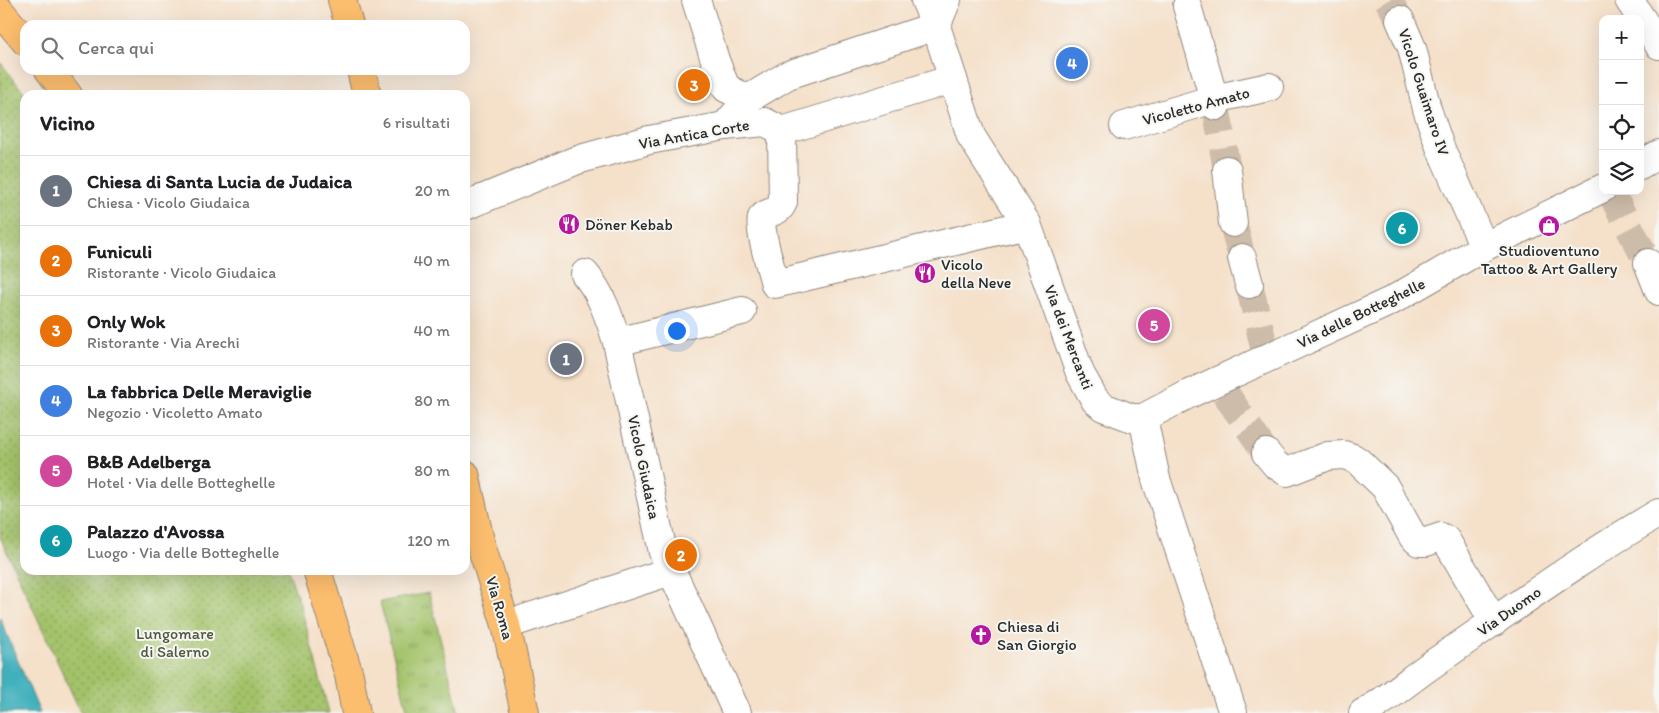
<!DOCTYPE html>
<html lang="it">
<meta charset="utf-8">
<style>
body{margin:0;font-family:Itim,sans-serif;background:#f6f6f6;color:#202124}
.controls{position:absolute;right:15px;top:15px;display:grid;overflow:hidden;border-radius:10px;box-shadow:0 5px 20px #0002}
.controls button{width:45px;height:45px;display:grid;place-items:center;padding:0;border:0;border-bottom:1px solid #e0e0e0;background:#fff;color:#202124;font:25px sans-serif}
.you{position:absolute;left:676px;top:330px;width:18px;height:18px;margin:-12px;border:4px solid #fff;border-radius:50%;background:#1a73e8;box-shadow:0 0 0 8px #1a73e833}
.badge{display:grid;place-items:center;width:32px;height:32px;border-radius:50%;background:#b5179e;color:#fff;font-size:16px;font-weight:700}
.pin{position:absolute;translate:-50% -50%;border:2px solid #fff;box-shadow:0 1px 5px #0006}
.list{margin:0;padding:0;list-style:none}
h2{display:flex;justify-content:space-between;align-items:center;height:65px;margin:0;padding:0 20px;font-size:21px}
h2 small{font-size:16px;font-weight:400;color:#757577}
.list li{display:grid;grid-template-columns:32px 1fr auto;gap:15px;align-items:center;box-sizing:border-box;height:70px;padding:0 20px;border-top:1px solid #e0e0e0}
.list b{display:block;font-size:19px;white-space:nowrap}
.list p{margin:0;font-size:16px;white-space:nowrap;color:#757577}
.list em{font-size:16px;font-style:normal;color:#757577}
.icon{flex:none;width:28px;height:28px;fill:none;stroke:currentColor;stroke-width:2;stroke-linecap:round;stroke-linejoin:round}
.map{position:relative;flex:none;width:1659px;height:713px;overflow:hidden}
.search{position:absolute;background:#fff;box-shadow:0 5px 20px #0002;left:20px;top:20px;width:450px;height:55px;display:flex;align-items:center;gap:12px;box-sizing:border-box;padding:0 18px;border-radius:15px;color:#757577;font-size:19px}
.panel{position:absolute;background:#fff;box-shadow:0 5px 20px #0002;left:20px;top:90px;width:450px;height:485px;border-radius:15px}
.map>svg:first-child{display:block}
.grass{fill:url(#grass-tufts);stroke:#67764a}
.park{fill:url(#park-dots);stroke:#67764a}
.water{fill:#41b0bc;stroke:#366e74}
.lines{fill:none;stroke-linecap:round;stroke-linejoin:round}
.minor-tunnel{stroke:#cdbca9;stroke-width:28;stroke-dasharray:28 14;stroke-linecap:butt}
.minor-casing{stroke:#90867a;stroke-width:30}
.major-casing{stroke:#90867a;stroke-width:30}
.minor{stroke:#fff;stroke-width:28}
.major{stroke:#fbbd6e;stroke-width:28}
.labels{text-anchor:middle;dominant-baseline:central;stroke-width:4;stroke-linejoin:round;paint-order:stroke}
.street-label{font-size:16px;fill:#2b2b2b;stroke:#f6f6f2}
.poi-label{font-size:16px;fill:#2b2b2b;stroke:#f6f6f2;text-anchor:start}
.park-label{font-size:16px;fill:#4f583e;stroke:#f6f6f2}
</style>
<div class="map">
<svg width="1659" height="713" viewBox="0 0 1659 713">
<defs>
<pattern id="grass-tufts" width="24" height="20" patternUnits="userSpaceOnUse" patternTransform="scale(1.25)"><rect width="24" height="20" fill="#a3c269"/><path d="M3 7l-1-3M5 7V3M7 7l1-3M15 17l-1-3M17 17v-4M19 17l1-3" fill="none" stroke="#859e57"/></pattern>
<pattern id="park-dots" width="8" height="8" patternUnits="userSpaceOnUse" patternTransform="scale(1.25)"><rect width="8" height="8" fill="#a3c269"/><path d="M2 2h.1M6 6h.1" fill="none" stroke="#859e57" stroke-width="1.8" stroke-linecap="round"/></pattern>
</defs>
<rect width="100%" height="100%" fill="#f6f6f2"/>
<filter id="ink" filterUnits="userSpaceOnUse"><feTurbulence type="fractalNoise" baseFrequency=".02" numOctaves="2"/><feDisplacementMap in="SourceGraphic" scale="10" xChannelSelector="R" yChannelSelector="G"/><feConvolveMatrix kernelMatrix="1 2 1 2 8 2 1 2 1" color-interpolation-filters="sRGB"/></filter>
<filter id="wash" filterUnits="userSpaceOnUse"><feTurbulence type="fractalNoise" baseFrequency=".0096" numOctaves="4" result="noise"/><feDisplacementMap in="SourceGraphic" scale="20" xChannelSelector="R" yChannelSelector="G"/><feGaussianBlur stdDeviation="1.12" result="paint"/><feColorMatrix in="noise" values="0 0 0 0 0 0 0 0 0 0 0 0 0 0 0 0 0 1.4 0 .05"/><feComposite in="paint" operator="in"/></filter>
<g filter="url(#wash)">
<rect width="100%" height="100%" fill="#f5e0c9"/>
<polygon class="grass" points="429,593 459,713 408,713 380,602"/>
<polygon class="park" points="0,62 26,95 25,570 288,570 301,607 329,713 81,713 0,537"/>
<polygon class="water" points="0,618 40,713 0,713"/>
</g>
<g filter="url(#ink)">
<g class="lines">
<g class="minor-tunnel">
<polyline points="1388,0 1400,20"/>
<polyline points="1216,106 1227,170"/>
<polyline points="1610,191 1648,263"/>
<polyline points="1233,223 1242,258"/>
<polyline points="1249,284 1265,351"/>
<polyline points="1225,393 1266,453"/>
</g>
<g class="minor-casing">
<g id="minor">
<polyline points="696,0 715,60 726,88 748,99"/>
<polyline points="925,0 936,26 971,136 1027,224 1080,373 1095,400 1103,407 1132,418 1143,418 1189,394 1391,301 1484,247 1603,188"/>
<polyline points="1629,0 1659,45"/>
<polyline points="1187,6 1216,106"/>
<polyline points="1400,20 1412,48 1427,109 1440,147 1484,247"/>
<polyline points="725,126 748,99 788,75 936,26 947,0"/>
<polyline points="1124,126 1214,99 1269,87"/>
<path d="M 782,131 L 783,202 C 779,214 766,211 762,218 C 758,227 772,272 775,284 L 1027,224"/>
<polyline points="1640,165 1659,154"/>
<polyline points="1227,170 1233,223"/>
<polyline points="465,206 577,160 649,140 725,126 765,122 782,131 953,79"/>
<polyline points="1242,258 1249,284"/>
<polyline points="1648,263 1659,291"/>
<path d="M 585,274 C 601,292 610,319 617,342 L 663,552 L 737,713"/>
<polyline points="617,342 742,311"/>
<polyline points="1143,418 1156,479 1233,713"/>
<polyline points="1266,453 1276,465 1287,472 1328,456 1344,455 1353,458 1359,462 1385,487 1413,537 1419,542 1426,542 1441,537 1446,540 1494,622"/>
<polyline points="506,625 671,571"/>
<path d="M 1363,713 C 1389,699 1410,679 1434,663 C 1508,612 1581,558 1659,513"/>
</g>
</g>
<g class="major-casing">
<g id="major">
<polyline points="342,0 349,25"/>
<polyline points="0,11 25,41"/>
<polyline points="49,70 68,95"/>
<polyline points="361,70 367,95"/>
<polyline points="465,474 481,545 506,625 525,713"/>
<polyline points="317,570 349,675 356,713"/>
</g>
</g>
<use href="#minor" class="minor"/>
<use href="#major" class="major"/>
</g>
</g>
<defs>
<g id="restaurant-disc" transform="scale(1.125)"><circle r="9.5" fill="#b5179e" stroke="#f6f6f2"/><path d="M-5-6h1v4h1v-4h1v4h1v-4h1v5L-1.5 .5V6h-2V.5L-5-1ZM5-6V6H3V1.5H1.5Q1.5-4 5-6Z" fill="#fff"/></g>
<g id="shop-disc" transform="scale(1.125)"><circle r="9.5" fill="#b5179e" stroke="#f6f6f2"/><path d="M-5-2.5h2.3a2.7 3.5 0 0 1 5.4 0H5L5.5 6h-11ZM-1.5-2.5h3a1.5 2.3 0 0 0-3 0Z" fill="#fff"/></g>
<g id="church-disc" transform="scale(1.125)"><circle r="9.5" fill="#b5179e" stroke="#f6f6f2"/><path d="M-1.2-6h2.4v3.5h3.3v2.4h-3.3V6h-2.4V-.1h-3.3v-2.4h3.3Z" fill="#fff"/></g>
</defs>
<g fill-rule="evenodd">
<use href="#restaurant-disc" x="569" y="224"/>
<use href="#shop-disc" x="1549" y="226"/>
<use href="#restaurant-disc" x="925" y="273"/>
<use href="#church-disc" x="981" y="635"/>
</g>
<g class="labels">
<g class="street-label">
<text transform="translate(1424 92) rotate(72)">Vicolo Guaimaro IV</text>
<text transform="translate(1196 106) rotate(-15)">Vicoletto Amato</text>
<text transform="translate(694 134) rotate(-10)">Via Antica Corte</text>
<text transform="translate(1361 313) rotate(-26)">Via delle Botteghelle</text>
<text transform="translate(1069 337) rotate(69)">Via dei Mercanti</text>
<text transform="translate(644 467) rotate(78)">Vicolo Giudaica</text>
<text transform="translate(500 608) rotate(74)">Via Roma</text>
<text transform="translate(1509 611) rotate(-35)">Via Duomo</text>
</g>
<g class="poi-label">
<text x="585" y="224">Döner Kebab</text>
<text x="1549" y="250" text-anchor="middle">Studioventuno<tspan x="1549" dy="18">Tattoo &amp; Art Gallery</tspan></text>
<text x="941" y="264">Vicolo<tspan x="941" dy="18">della Neve</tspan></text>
<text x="997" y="626">Chiesa di<tspan x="997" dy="18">San Giorgio</tspan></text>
</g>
<g class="park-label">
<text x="175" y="633">Lungomare<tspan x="175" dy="18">di Salerno</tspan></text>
</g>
</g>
</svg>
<div class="controls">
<button>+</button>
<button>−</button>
<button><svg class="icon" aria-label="locate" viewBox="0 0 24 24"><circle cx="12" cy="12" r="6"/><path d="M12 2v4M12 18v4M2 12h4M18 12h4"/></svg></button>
<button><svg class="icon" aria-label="layers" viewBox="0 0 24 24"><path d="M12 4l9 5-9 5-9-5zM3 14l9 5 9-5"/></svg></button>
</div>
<div class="you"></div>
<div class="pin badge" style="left:566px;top:359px;background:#6b7280">1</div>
<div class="pin badge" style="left:681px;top:555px;background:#e8710a">2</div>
<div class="pin badge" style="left:694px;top:85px;background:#e8710a">3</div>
<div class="pin badge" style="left:1072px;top:63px;background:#3f7fe0">4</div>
<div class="pin badge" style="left:1154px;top:325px;background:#d1479c">5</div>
<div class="pin badge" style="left:1402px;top:228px;background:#0f9aa8">6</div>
<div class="search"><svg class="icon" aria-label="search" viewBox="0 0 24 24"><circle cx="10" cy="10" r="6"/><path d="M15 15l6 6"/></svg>Cerca qui</div>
<section class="panel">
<h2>Vicino<small>6 risultati</small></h2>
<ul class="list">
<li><span class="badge" style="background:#6b7280">1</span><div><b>Chiesa di Santa Lucia de Judaica</b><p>Chiesa · Vicolo Giudaica</p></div><em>20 m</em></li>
<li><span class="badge" style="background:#e8710a">2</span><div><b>Funiculi</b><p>Ristorante · Vicolo Giudaica</p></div><em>40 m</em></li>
<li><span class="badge" style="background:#e8710a">3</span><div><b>Only Wok</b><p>Ristorante · Via Arechi</p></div><em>40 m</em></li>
<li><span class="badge" style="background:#3f7fe0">4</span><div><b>La fabbrica Delle Meraviglie</b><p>Negozio · Vicoletto Amato</p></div><em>80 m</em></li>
<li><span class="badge" style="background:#d1479c">5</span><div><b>B&amp;B Adelberga</b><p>Hotel · Via delle Botteghelle</p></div><em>80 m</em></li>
<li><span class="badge" style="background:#0f9aa8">6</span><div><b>Palazzo d'Avossa</b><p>Luogo · Via delle Botteghelle</p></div><em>120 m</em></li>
</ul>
</section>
</div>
